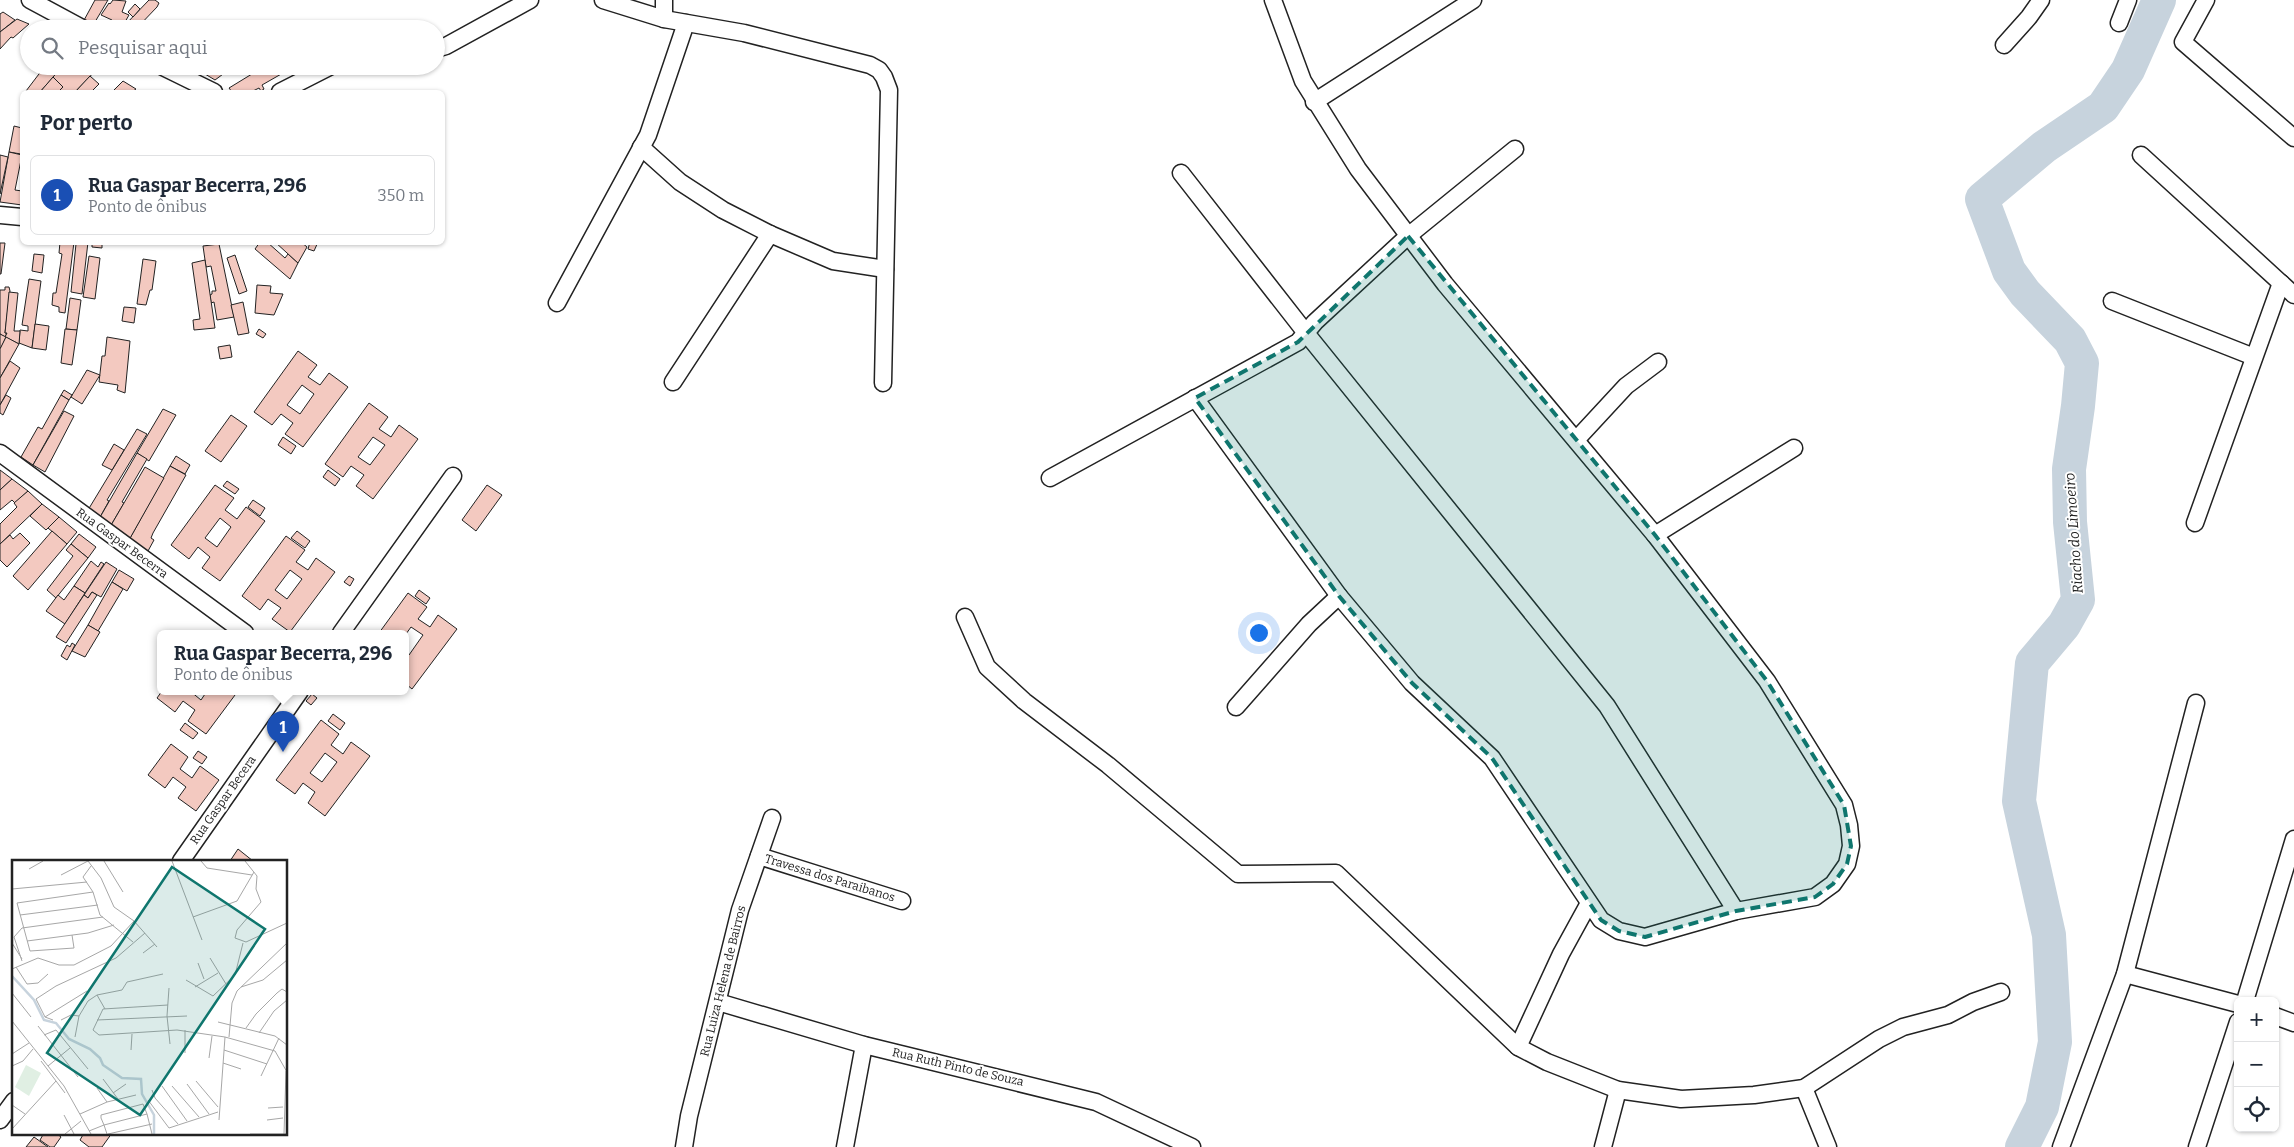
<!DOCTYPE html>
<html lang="pt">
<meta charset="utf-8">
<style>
body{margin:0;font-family:Bitter,serif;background:#f2f2f3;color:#1f2937}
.controls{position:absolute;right:15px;bottom:15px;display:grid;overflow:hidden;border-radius:8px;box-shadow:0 1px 4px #0004}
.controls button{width:45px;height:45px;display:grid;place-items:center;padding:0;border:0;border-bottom:1px solid #e0e1e3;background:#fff;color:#1f2937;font:25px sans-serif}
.you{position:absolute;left:1258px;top:632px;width:18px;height:18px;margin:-12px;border:4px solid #fff;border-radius:50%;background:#1a73e8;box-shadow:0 0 0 8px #1a73e833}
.badge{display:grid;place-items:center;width:32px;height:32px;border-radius:50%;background:#c62828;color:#fff;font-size:16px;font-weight:700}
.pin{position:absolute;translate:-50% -41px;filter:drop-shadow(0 1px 2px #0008)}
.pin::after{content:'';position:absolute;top:26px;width:18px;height:15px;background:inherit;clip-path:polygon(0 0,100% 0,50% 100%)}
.popup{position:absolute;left:157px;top:630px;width:252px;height:65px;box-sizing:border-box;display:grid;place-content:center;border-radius:8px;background:#fff;filter:drop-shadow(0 1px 4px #0005);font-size:16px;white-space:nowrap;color:#747a83}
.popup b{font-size:19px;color:#1f2937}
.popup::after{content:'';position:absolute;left:50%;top:100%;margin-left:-10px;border:10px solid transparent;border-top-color:#fff}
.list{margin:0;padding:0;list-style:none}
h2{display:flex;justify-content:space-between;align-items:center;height:65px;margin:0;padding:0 20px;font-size:21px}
h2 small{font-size:16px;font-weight:400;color:#747a83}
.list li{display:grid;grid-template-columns:32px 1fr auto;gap:15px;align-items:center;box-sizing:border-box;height:80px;margin:0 10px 10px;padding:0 10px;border:1px solid #e0e1e3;border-radius:8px}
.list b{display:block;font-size:19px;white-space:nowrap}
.list p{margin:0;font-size:16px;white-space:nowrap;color:#747a83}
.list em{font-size:16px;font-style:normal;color:#747a83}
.icon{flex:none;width:28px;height:28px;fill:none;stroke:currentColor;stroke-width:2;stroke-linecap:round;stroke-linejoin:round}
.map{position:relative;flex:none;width:2294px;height:1147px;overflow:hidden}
.search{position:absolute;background:#fff;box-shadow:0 1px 4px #0004;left:20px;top:20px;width:425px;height:55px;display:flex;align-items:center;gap:12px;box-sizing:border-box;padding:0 18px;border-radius:28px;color:#747a83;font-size:19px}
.panel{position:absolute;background:#fff;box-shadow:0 1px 4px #0004;left:20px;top:90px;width:425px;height:155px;border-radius:8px}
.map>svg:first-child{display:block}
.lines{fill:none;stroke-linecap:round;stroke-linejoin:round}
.river{stroke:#c7d3dd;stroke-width:34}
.building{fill:#f3c9c0;stroke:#222;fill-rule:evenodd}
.minor-casing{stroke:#222;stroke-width:19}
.minor{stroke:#fff;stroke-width:16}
.marked{fill:#0f766e;fill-opacity:0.2;stroke:#0f766e;stroke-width:4;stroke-dasharray:10 6;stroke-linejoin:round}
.labels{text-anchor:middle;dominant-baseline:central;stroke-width:4;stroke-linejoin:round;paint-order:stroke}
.street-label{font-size:12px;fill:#222;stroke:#fff}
.water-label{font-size:14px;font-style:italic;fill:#222;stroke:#fff}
.inset-river{fill:none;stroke:#c7d3dd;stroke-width:2.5}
.inset-road{fill:none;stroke:#a7a7a7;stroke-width:1}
.view{fill:#0f766e;fill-opacity:0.15;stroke:#0f766e;stroke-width:2.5}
.inset-edge{fill:none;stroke:#222;stroke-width:2.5}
</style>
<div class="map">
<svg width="2294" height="1147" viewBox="0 0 2294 1147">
<rect width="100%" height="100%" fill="#fff"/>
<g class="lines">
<polyline class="river" points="2022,1147 2042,1107 2055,1042 2049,935 2019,801 2032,663 2064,625 2078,600 2070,522 2069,469 2078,406 2082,363 2070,340 2025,293 2009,271 1982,199 2044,147 2103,107 2128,70 2159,0"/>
</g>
<g class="building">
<polygon points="95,0 108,0 92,27 83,22"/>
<polygon points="113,0 126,1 122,12 129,15 121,29 105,29 112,20 101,15 109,3 110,4"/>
<polygon points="149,0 155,0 159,3 157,7 136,29 130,29 125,25"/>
<polygon points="135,4 140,9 133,17 128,12"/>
<polygon points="3,12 15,20 0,32 0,14"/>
<polygon points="17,19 29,24 13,38 11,37 0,49 0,32"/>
<polygon points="50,66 63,66 40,92 26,91 42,70 44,73"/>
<polygon points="63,66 100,66 75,92 58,92 63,87 53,77"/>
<polygon points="182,66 197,66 191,71"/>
<polygon points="197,66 234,66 215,80 195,68"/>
<polygon points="265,66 294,66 296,70 293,73 290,69 262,85 264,89 261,91 259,88 251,92 232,92 229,88"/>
<polygon points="90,76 99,84 91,92 75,92"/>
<polygon points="53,77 63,87 58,92 40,92"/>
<polygon points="123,81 136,89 132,92 112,92"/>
<polygon points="14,126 22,128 21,154 9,152"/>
<polygon points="9,152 22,155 15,190 22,191 22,205 0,202"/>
<polygon points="0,155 8,157 0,194"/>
<polygon points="60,242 74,242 65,313 59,312 59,307 52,305 53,293 56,293 62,254 59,253"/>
<polygon points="74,242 88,242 82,294 71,292 76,244"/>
<polygon points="92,242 102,242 102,248 92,247"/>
<polygon points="260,242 267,242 285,258 288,254 298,263 290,279 255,249"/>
<polygon points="275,242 301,242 307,247 298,263"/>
<polygon points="310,242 318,242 314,251 308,249"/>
<polygon points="0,243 5,243 1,274 0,274"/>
<polygon points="219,244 234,317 217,320 214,302 211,303 210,295 212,294 212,291 216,291 211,266 206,267 203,246"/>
<polygon points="34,254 44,255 42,273 32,271"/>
<polygon points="235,255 247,291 239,294 227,258"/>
<polygon points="89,256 100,258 95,299 83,297"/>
<polygon points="143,259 156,261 152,290 150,290 146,305 137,304"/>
<polygon points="205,260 215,328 194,330 193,320 200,319 192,263"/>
<polygon points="29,279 41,281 32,348 19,343 20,330 28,331 28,326 22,325"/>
<polygon points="257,285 271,286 270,293 283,294 274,315 255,313"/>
<polygon points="5,287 9,287 10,291 5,333 7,333 5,337 0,334 0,290 5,290"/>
<polygon points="9,292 18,293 14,331 20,331 19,344 5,337 7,333 5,333"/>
<polygon points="70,298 81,300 77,330 66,329"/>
<polygon points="243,302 249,333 238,335 231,305"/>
<polygon points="124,307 136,308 134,323 122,321"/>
<polygon points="35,324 49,326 46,350 32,348"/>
<polygon points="65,329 77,330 72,365 61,363"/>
<polygon points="259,329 266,334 263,338 256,334"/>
<polygon points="0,334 6,337 1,348 0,347"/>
<polygon points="6,337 19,344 0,378 0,349"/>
<polygon points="107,337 130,341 125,393 117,390 118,385 99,382 102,356 105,356"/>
<polygon points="230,345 232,357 220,359 218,347"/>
<path d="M 298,351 L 317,365 L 308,377 L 320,385 L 329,373 L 348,387 L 303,447 L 285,434 L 293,423 L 281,414 L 272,425 L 254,412 ZM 302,385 L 314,394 L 300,414 L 287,405 Z"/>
<polygon points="10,361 20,368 0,405 0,378"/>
<polygon points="87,370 100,375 82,404 71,397"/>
<polygon points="64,390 72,395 69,400 61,395"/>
<polygon points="6,395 11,398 3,415 0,413 0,405"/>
<polygon points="61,395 69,400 33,465 21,457 38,427 42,429"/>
<path d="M 369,403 L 388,417 L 379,429 L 391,437 L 399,425 L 418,439 L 373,499 L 356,486 L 364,475 L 351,466 L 343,477 L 325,464 ZM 373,437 L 385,445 L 370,465 L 358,457 Z"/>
<polygon points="163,409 176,415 149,461 137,453"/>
<polygon points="64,411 74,416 45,472 33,465"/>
<polygon points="231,415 247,426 221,462 205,451"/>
<polygon points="137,429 147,434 107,500 109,501 99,519 88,510"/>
<polygon points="283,437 296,446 291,454 278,445"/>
<polygon points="114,444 124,450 112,470 102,465"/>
<polygon points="137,453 147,459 122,502 124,503 110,527 99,519"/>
<polygon points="176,456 190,465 185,474 170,466"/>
<polygon points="170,466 186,475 153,533 151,538 154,540 148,551 129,540"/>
<polygon points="145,467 164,478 129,540 110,527"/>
<polygon points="0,470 12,479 0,490"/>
<polygon points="328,470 340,479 335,486 323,477"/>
<polygon points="12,479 28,491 15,503 12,500 0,510 0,490"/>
<polygon points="227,481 239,489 235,494 223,486"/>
<path d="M 215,485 L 234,498 L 225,510 L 237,519 L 246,507 L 265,521 L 220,581 L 202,568 L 210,557 L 198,547 L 189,559 L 171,545 ZM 220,518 L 231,527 L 217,547 L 205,538 Z"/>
<polygon points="487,485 502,495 476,531 462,520"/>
<polygon points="28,491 42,504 0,544 0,524 17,507 14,503"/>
<polygon points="253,500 265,508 260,516 248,507"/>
<polygon points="42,504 59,517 46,530 30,516"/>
<polygon points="59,517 77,532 67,544 48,528"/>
<polygon points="52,531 67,544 28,590 13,576"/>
<polygon points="297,531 310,541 305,548 291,538"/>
<polygon points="20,533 30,543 7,567 0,560 0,544 10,535 13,539"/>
<polygon points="79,534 96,547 88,558 71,544"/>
<path d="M 286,536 L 305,550 L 296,562 L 308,570 L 316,558 L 335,572 L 290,632 L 272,619 L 281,608 L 268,599 L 260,610 L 242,596 ZM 290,570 L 302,579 L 287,599 L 275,590 Z"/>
<polygon points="71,544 88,558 56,598 47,590 73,556 66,550"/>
<polygon points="91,561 98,567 101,562 104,564 85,593 74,586"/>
<polygon points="106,562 117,569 101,597 92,592 88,598 84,595"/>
<polygon points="119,570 134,579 127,591 112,582"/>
<polygon points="349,576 354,579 350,586 344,582"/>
<polygon points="112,582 123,589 98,631 88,625"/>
<polygon points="74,586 85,593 65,624 46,611 58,595 64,600"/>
<polygon points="419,590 430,598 426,604 415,596"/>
<polygon points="92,592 97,595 66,643 56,637 84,595 88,598"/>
<polygon points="408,593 427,607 418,619 430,627 438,615 457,629 412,689 406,684 406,653 409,655 423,635 411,627 406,634 379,633"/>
<polygon points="88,625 100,632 85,657 72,651"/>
<polygon points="72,643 75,645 67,660 61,656 67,645 70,647"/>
<polygon points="162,691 190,691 201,700 207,691 238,691 206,734 188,721 195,710 183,701 175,712 157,698"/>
<polygon points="312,694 317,698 311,705 306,701"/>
<polygon points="333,714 345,723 340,730 328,721"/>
<path d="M 321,720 L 339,734 L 331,745 L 343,754 L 351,742 L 370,756 L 325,816 L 308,803 L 315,792 L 303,783 L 295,794 L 276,780 ZM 325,753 L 337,762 L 322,782 L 310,773 Z"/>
<polygon points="185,723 198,733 193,739 180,730"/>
<polygon points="171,744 188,757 180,769 192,778 200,766 219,780 196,811 178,798 186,787 173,777 165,788 148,775"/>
<polygon points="198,751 207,757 202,764 193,758"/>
<polygon points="238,849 253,861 230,861"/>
<polygon points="44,1133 56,1133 61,1137 54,1147 50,1147 40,1140"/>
<polygon points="84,1133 112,1133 102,1147 89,1147 80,1140"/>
<polygon points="34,1137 48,1147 26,1147"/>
</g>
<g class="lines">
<g class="minor-casing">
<g id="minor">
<polyline points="30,0 84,29"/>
<polyline points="603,0 664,19 744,33 870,65 879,70 884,77 889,90 883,383"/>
<polyline points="2206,0 2183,42 2294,138"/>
<polyline points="664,19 664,0"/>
<polyline points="2119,23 2128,0"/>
<polyline points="2004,45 2029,17 2041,0"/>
<polyline points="436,49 446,46 530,0"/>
<polyline points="161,66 214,92"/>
<polyline points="280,92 331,66"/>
<polyline points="1314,102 1473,0"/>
<polyline points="641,147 680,182 723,210 770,234 833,261 885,269"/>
<polyline points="2141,155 2294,295"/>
<polyline points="1181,173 1306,333 1607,706 1736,911"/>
<polyline points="0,215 22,217"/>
<polyline points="2112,301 2254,357"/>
<polyline points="557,303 648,135 686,23"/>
<polyline points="673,382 770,234"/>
<polyline points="1195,398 1339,596 1412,683 1492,758 1601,920 1619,931 1645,937 1736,911 1815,897 1833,884 1847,864 1851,846 1849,825 1844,805 1767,681 1655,535 1445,284 1358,169 1303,81 1273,0"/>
<polyline points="1576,440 1626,386 1658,362"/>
<polyline points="0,453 245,633"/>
<polyline points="1050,478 1298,342 1315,322 1408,236 1515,149"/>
<polyline points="2195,523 2281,283"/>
<polyline points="1655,535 1794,448"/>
<polyline points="965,617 987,667 1024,701 1108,765 1238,874 1336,873 1518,1047 1547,1062 1618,1090 1681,1099 1754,1095 1804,1088 1879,1039 1903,1027 1948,1015 1973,1002 2001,992"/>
<polyline points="341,633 453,476"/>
<polyline points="1236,707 1309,624 1339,596"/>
<polyline points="759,856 902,901"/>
<polyline points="181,861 300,691"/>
<polyline points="2125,974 2238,1004"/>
<polyline points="2245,1001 2294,839"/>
<polyline points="718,1002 864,1045 1096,1102 1192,1147"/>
<polyline points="2275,1016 2294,1023"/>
<polyline points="1518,1047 1561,954 1589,903"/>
<polyline points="1804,1088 1828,1147"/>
<polyline points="0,1120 14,1101"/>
<polyline points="684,1147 689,1116 740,910 772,818"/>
<polyline points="845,1147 864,1045"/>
<polyline points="1603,1147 1618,1090"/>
<polyline points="2061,1147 2125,974 2196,703"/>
<polyline points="2197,1147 2238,1022"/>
</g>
</g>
<use href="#minor" class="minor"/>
</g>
<path class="marked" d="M 1408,236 L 1655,535 L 1767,681 L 1844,805 L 1851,846 L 1847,864 L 1833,884 L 1815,897 L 1736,911 L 1645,937 L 1619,931 L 1601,920 L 1492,758 L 1412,683 L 1339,596 L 1195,398 L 1298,342 Z"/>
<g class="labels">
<g class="street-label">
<text transform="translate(122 543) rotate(36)">Rua Gaspar Becerra</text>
<text transform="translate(223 800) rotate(-55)">Rua Gaspar Becera</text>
<text transform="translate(830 878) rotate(17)">Travessa dos Paraibanos</text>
<text transform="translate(723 981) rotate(-76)">Rua Luiza Helena de Bairros</text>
<text transform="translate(958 1067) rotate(13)">Rua Ruth Pinto de Souza</text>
</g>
<g class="water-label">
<text transform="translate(2074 533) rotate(-94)">Riacho do Limoeiro</text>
</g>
</g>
<g transform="translate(12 860)">
<rect width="275" height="275" fill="#fff"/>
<path d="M 14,205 L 29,213 L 17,236 L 3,227 Z" fill="#e0efe3"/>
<path class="inset-river" d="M 0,116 L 22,140 L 32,160 L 44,163 L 57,179 L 78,189 L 88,198 L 91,205 L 110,218 L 129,219 L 130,234 L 142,255 L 142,274"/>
<path class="inset-road" d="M 76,1 L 89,18 L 102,47 L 122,61M 92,1 L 111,32M 160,1 L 190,80M 189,1 L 195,8 L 240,15M 233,1 L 245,16 L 244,29 L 249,42 L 225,70 L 223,78 L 234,82 L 275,63M 79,6 L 71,17 L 81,32 L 88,55 L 121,82M 17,9 L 31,1M 49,15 L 76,1M 0,29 L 75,22M 8,55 L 86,45M 181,57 L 225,41 L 242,12M 60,75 L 62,88 L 18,91 L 5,43 L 81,32M 15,81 L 76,73 L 102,65M 0,83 L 10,99M 131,93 L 143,84M 198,98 L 214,124M 10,101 L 2,77 L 10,68 L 91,57M 186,103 L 192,119M 4,107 L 15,124 L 26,123 L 36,114M 0,109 L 26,98 L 47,105 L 62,105 L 99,86 L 122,61 L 145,87M 174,120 L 201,136 L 223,115 L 231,83M 183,127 L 206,113M 229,127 L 251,120 L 275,100M 157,128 L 155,156 L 158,184M 0,133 L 19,157M 85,135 L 93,149M 156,145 L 91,149 L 81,170 L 87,175 L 165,170 L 213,177 L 263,191 L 275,212M 33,157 L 75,131M 41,160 L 33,157 L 24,139 L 44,126 L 104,98 L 133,73M 49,160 L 59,155 L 67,156M 85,160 L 175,156M 0,161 L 52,226 L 79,274M 206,162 L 263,176 L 275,185M 26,166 L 66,217M 234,168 L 244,154 L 265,133 L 270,129 L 275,132M 247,173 L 262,151 L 275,140M 32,175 L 44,170 L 76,209M 63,177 L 67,156 L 76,141 L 85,135 L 110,130 L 115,122 L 151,114M 217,177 L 220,143 L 225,131 L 275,83M 119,190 L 120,174M 212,190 L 255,204M 173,193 L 173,170M 0,194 L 17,183M 197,198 L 200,176M 29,201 L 53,233M 211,203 L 229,209M 0,206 L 11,201 L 21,189M 36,206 L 58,188M 249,216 L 267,178M 91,219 L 106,239M 184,221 L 206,247M 175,224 L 197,254M 150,226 L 175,261M 160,226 L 187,257M 85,228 L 95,242M 140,230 L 143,238 L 166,264M 101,233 L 114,224M 136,240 L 157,268 L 206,252M 0,245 L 13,254M 256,248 L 271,247M 68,254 L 95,242 L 124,235M 135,254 L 140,274M 52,255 L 62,274M 207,260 L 213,177M 255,260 L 271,258M 0,269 L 44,221M 77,271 L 92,265 L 135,254 L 131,244 L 89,255 L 89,258 L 92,265 L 95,274M 53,274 L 69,261M 96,274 L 140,264M 238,274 L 275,274M 272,274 L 274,211"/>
<path class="view" d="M 160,7 L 253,69 L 128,255 L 35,193 Z"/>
<rect width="275" height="275" class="inset-edge"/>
</g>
</svg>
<div class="controls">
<button>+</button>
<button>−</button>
<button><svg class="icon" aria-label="locate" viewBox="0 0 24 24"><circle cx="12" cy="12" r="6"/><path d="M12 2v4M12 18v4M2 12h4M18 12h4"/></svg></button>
</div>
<div class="you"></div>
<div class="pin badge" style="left:283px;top:752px;background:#1a4fb4">1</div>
<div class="popup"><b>Rua Gaspar Becerra, 296</b>Ponto de ônibus</div>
<div class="search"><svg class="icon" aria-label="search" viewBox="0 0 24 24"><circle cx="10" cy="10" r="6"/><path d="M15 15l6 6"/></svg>Pesquisar aqui</div>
<section class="panel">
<h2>Por perto<small></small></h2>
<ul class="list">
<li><span class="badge" style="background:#1a4fb4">1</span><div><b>Rua Gaspar Becerra, 296</b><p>Ponto de ônibus</p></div><em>350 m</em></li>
</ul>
</section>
</div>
